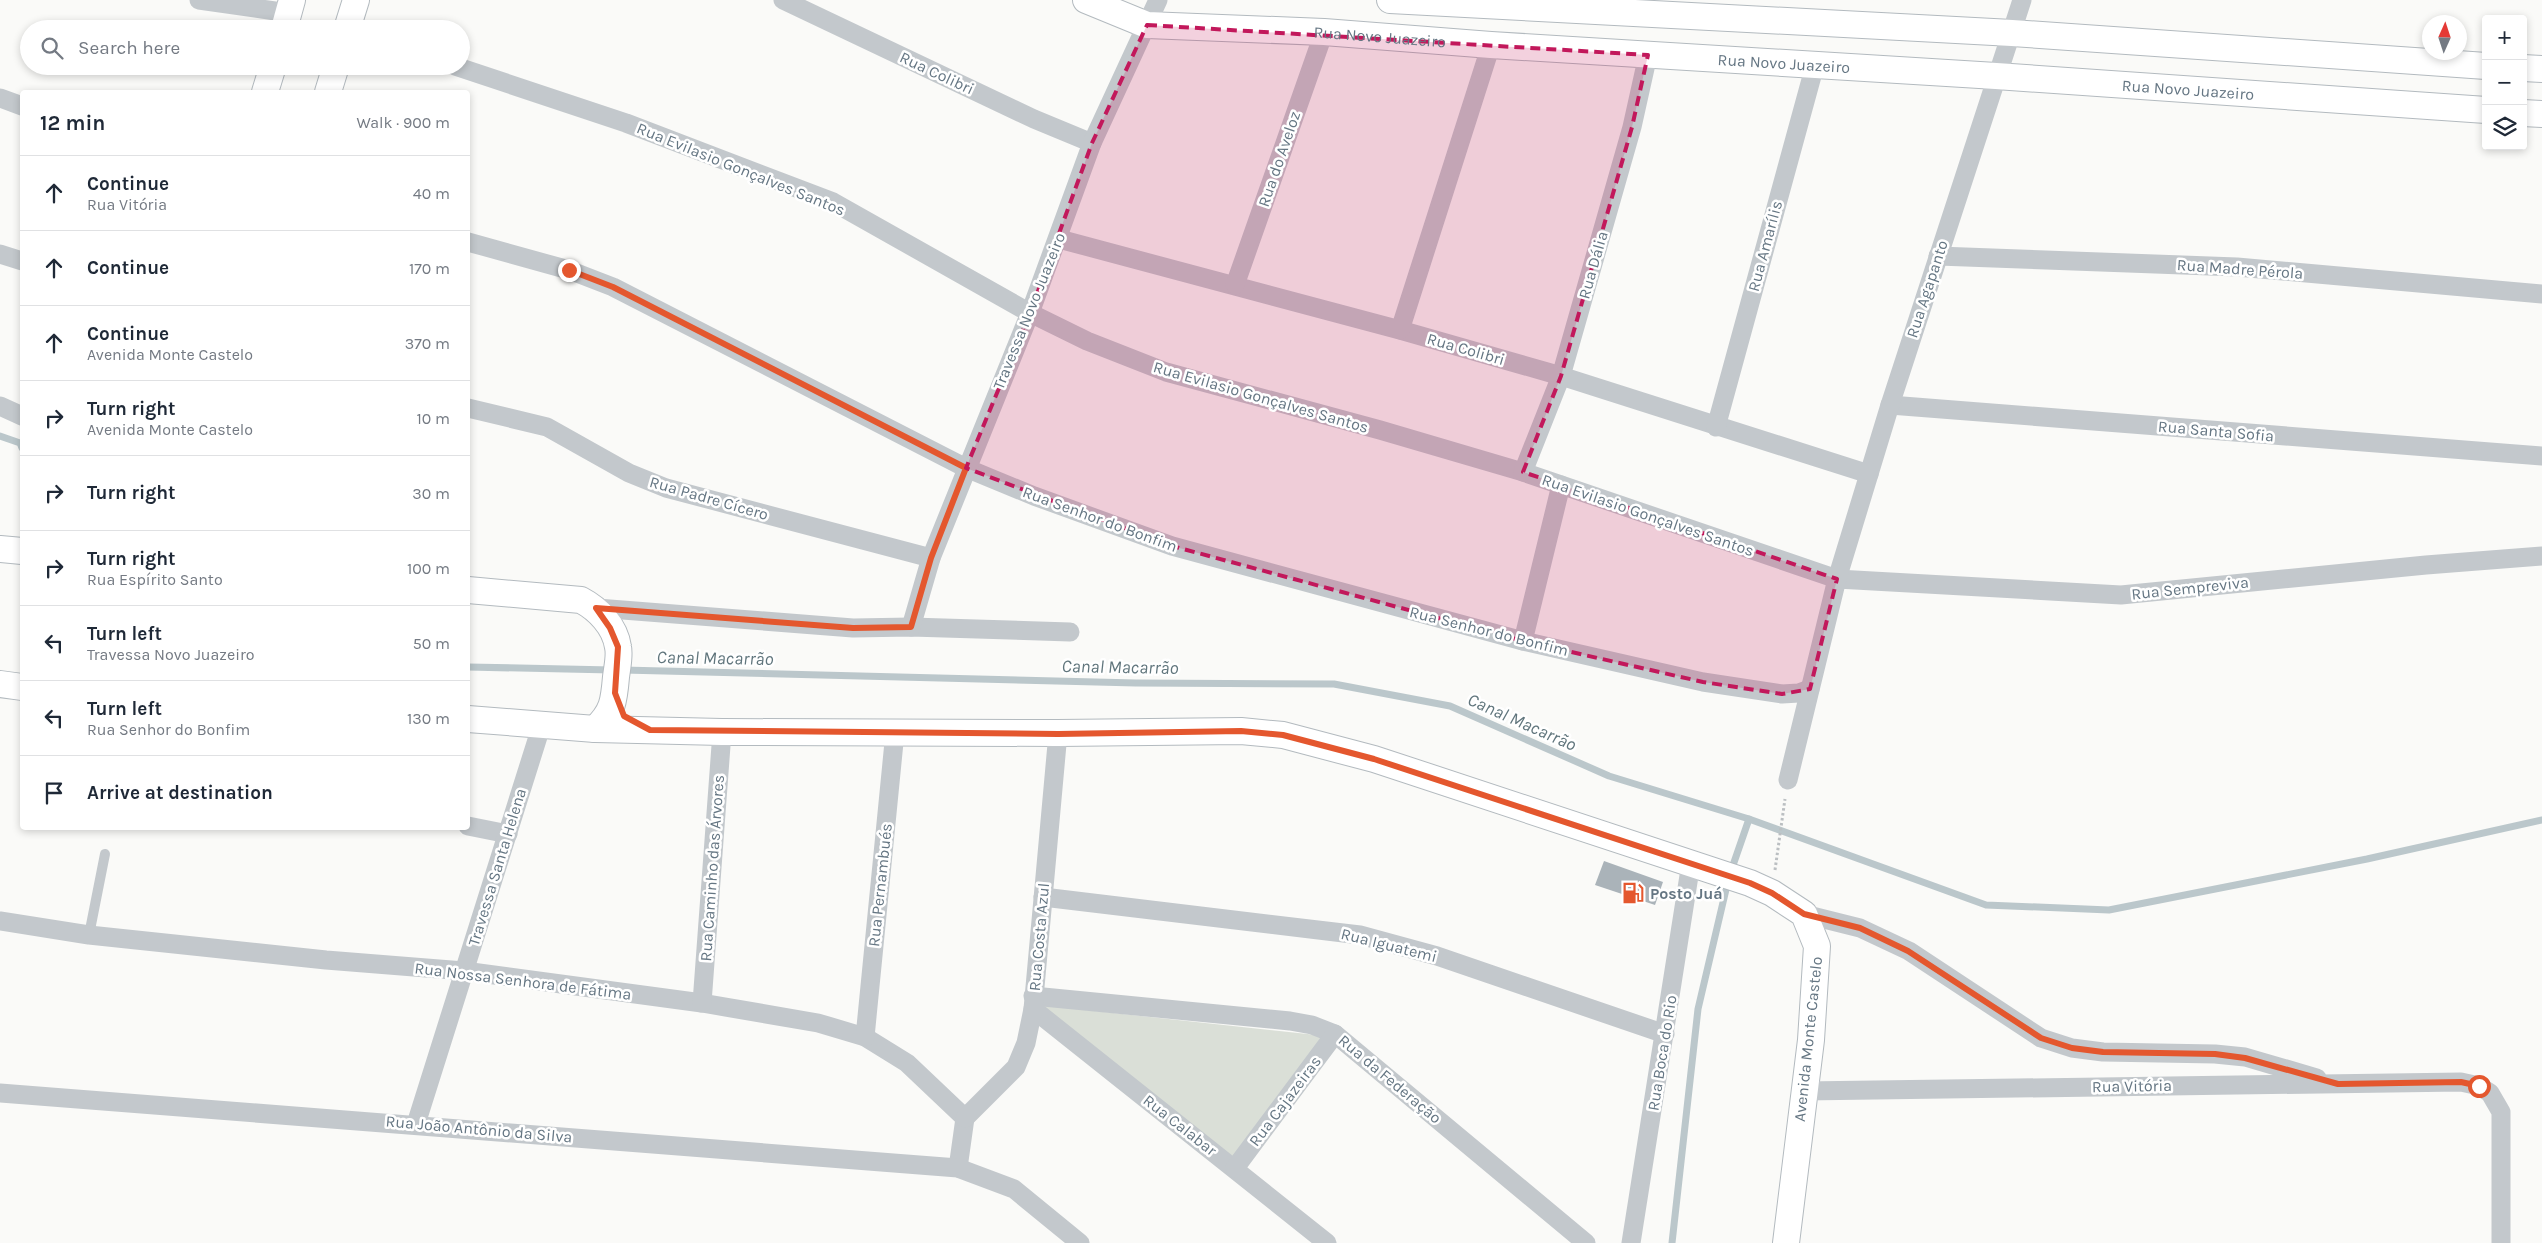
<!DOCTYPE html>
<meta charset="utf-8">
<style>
body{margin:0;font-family:Karla,sans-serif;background:#f6f6f7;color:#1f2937}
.controls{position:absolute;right:15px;top:15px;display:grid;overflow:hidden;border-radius:5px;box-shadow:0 2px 8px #0003}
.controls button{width:45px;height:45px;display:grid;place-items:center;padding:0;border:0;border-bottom:1px solid #e0e1e3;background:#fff;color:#1f2937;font:25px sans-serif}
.compass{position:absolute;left:2422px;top:15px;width:45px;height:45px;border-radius:50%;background:#fff;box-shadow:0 2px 8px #0003;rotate:3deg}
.stop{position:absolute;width:15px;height:15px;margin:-11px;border:4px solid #e4572e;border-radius:50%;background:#fff}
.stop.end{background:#e4572e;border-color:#fff;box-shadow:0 1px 5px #0008}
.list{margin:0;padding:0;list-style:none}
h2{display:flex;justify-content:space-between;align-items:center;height:65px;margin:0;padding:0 20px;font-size:21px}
h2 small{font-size:16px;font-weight:400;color:#747a83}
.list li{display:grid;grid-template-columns:32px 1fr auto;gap:15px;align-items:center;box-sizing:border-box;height:75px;padding:0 20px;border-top:1px solid #e0e1e3}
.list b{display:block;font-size:19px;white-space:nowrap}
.list p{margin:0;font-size:16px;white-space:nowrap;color:#747a83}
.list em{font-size:16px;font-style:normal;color:#747a83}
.icon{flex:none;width:28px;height:28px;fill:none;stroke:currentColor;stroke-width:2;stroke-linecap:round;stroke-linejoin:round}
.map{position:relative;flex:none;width:2542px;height:1243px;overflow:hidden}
.search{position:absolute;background:#fff;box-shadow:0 2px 8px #0003;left:20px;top:20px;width:450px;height:55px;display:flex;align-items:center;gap:12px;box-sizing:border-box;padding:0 18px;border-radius:28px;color:#747a83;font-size:19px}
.panel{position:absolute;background:#fff;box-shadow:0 2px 8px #0003;left:20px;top:90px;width:450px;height:740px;border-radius:5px}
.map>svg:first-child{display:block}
.green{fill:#dadfd7}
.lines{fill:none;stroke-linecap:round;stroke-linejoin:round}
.stream{stroke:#bbc7cb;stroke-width:7}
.building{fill:#aab3b9}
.secondary-casing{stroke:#b3babf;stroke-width:28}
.path{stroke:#bbbfc2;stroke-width:3;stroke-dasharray:2.5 2.5;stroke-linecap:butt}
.lane{stroke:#c3c8cc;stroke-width:10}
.street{stroke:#c3c8cc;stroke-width:19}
.secondary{stroke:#fff;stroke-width:26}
.route{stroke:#e4572e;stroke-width:6}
.marked{fill:#c2185b;fill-opacity:0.2;stroke:#c2185b;stroke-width:4;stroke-dasharray:10 6;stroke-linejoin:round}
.labels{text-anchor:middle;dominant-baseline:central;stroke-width:5;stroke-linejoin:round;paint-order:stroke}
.street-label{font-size:16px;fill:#657683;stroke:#fff}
.poi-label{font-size:16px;font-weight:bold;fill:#657683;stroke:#fff;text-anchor:start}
.water-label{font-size:18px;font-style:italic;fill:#60757c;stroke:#fff}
</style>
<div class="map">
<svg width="2542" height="1243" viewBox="0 0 2542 1243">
<rect width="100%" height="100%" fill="#fafaf8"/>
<polygon class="green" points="1039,1005 1326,1036 1233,1158"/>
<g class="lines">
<g class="stream">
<polyline points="0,436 20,443 22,448"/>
<polyline points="468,667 612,670"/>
<polyline points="623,670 1136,683 1334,684 1450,706 1609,776 1749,819 1986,905 2109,910 2367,859 2542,820"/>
<polyline points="1731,871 1749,819"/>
<polyline points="1672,1243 1698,1009 1728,881"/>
</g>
</g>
<polygon class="building" points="1604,861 1663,882 1655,905 1595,885"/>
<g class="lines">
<g class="secondary-casing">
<g id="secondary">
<path id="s1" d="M 1086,0 L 1147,25 L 1324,32 L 1491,45 L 1996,76 L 2486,110"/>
<polyline points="1390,0 2012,33 2486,66"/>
<polyline points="284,29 292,0"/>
<polyline points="347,29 356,0"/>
<polyline points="2523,68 2542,69"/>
<polyline points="265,92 273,66"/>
<polyline points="328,92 336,66"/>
<polyline points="2523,113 2542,114"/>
<polyline points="0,549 22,551"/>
<path d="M 468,590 L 581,600 C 598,609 615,626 618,647 C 620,656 617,668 616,677 C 614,701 613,712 595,729"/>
<polyline points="0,684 22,687"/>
<polyline points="468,719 595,729 722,732 1058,733 1241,731 1283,735 1374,759 1750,883 1772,893 1804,914 1817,946 1811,1040 1786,1243"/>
</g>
</g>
<polyline class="path" points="1775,870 1785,799"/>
<polyline class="lane" points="89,935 105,854"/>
<g class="street">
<polyline points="199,0 289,13"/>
<polyline points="783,0 1034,119 1092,143"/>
<polyline points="455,66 626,123 833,202 1030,313 1087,341 1166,372 1380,430 1523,472 1837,579 2121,595 2426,565 2542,556"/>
<polyline points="0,98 22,106"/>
<polyline points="1059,239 1400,330 1561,376 1869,474"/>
<polyline points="468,242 569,270 613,287 966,468 1034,496 1172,546 1523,641 1703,682 1782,694 1799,693 1810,689"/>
<polyline points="0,254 22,261"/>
<polyline points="1938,256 2237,267 2542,294"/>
<polyline points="1235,285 1324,32"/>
<polyline points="1400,330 1491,45"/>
<polyline points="1890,405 2542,456"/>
<polyline points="0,406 22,416"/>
<polyline points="468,408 547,427 629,473 666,488 931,558"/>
<polyline points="1716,427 1815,65"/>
<polyline points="1523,472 1561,376 1632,127 1648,55"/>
<polyline points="597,608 853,628 911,627 1070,632"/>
<polyline points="911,627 931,558 1030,313 1092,143 1158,0"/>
<polyline points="1523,641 1561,485"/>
<polyline points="1788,780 1837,579 1890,405 2022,0"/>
<polyline points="468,826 508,834"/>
<polyline points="1043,897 1360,935 1437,956 1665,1034"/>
<polyline points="1804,914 1860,928 1909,951 2041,1038 2072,1048 2103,1052 2215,1054 2245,1057 2317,1078"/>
<polyline points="0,921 89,935 326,960 464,971 702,1003 818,1023 865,1037 907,1063 965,1118 958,1168"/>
<polyline points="1033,996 1290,1021 1312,1025 1335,1034 1586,1243"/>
<polyline points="702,1003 722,732"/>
<polyline points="1033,1009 1327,1243"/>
<polyline points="865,1037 895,732"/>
<polyline points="1804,1091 2461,1082 2479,1086 2490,1093 2501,1112 2501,1243"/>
<polyline points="0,1093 958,1168 1014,1189 1080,1243"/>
<polyline points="965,1118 1016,1067 1026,1043 1033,1009 1058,733"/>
<polyline points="416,1124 542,724"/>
<polyline points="1235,1168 1335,1034"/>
<polyline points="1631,1243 1691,863"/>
</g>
<use href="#secondary" class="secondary"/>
</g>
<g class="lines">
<polyline class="route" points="569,270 613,287 966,468 931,558 911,627 853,628 596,608 610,628 618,647 615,693 624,716 650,730 1058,734 1241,731 1283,735 1374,759 1750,883 1772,893 1804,914 1860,928 1908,951 2041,1038 2072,1048 2103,1052 2215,1054 2245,1058 2338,1084 2461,1082 2479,1086"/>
</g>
<path class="marked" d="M 1147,25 L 1648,55 L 1632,127 L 1561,376 L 1523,472 L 1837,579 L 1810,689 L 1782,694 L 1703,682 L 1523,641 L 1172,546 L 966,468 L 1030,313 L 1092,143 Z"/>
<defs>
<g id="fuel-bare" transform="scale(1.725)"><path d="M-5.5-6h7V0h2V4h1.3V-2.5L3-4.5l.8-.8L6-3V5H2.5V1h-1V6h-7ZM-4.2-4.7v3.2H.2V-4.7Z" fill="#e4572e" stroke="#fff" stroke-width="2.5" paint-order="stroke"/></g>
</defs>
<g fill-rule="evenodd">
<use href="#fuel-bare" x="1633" y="893"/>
</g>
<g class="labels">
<g class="street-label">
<text stroke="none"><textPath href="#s1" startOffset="299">Rua Novo Juazeiro</textPath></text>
<text stroke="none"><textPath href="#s1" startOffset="704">Rua Novo Juazeiro</textPath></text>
<text transform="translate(937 73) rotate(25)">Rua Colibri</text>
<text stroke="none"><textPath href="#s1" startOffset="1109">Rua Novo Juazeiro</textPath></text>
<text transform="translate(1279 159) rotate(-71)">Rua do Aveloz</text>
<text transform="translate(741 169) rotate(22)">Rua Evilasio Gonçalves Santos</text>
<text transform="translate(1765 246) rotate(-75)">Rua Amarílis</text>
<text transform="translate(1593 265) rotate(-74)">Rua Dália</text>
<text transform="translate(2240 269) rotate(4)">Rua Madre Pérola</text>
<text transform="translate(1927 289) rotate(-72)">Rua Agapanto</text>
<text transform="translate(1029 311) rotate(-68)">Travessa Novo Juazeiro</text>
<text transform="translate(1466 349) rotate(16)">Rua Colibri</text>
<text transform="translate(1261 397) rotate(16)">Rua Evilasio Gonçalves Santos</text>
<text transform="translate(2216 431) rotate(5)">Rua Santa Sofia</text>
<text transform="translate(709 498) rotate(16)">Rua Padre Cícero</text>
<text transform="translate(1648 515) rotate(19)">Rua Evilasio Gonçalves Santos</text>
<text transform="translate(1100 519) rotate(20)">Rua Senhor do Bonfim</text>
<text transform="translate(2190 588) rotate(-6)">Rua Sempreviva</text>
<text transform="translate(1489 631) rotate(14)">Rua Senhor do Bonfim</text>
<text transform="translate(497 867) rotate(-73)">Travessa Santa Helena</text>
<text transform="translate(712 868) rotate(-86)">Rua Caminho das Árvores</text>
<text transform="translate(880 885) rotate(-84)">Rua Pernambués</text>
<text transform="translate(1039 937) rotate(-85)">Rua Costa Azul</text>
<text transform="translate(1389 945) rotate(14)">Rua Iguatemi</text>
<text transform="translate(523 981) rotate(7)">Rua Nossa Senhora de Fátima</text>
<text transform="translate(1808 1039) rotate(-84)">Avenida Monte Castelo</text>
<text transform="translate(1662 1053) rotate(-81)">Rua Boca do Rio</text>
<text transform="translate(1390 1079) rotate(40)">Rua da Federação</text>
<text transform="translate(2132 1086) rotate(-1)">Rua Vitória</text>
<text transform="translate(1285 1101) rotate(-53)">Rua Cajazeiras</text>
<text transform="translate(1180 1125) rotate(38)">Rua Calabar</text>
<text transform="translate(479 1129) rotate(5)">Rua João Antônio da Silva</text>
</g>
<g class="poi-label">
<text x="1650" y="893">Posto Juá</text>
</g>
<g class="water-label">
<text transform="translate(715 658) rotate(1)">Canal Macarrão</text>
<text transform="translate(1120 667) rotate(1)">Canal Macarrão</text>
<text transform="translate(1522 722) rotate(24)">Canal Macarrão</text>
</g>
</g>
</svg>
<div class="controls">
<button>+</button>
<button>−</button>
<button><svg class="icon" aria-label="layers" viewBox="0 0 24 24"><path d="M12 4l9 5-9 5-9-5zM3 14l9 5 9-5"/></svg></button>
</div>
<svg class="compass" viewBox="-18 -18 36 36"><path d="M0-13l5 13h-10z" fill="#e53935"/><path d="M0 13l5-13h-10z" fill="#747a83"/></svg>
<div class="stop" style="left:2479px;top:1086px"></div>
<div class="stop end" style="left:569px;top:270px"></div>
<div class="search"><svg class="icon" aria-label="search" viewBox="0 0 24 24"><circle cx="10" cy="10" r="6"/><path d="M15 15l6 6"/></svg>Search here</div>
<section class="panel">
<h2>12 min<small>Walk · 900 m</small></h2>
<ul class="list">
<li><svg class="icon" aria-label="ahead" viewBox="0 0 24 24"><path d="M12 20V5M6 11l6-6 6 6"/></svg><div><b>Continue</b><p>Rua Vitória</p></div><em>40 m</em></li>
<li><svg class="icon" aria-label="ahead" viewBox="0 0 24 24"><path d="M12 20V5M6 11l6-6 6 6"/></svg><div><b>Continue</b></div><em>170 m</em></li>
<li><svg class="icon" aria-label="ahead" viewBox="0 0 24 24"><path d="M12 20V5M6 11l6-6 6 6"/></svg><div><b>Continue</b><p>Avenida Monte Castelo</p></div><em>370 m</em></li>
<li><svg class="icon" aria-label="right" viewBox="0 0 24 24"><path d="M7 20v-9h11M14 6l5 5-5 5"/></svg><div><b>Turn right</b><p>Avenida Monte Castelo</p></div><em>10 m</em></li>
<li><svg class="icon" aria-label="right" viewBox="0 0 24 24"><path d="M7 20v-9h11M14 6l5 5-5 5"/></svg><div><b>Turn right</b></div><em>30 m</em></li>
<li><svg class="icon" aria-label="right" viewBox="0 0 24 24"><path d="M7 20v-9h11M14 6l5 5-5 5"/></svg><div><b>Turn right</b><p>Rua Espírito Santo</p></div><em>100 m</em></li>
<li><svg class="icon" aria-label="left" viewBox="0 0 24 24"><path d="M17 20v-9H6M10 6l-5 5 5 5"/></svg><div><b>Turn left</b><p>Travessa Novo Juazeiro</p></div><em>50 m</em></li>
<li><svg class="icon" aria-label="left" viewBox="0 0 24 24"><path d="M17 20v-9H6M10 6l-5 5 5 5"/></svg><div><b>Turn left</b><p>Rua Senhor do Bonfim</p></div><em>130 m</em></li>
<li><svg class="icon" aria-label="arrive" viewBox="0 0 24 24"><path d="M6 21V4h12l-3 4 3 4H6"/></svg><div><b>Arrive at destination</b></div></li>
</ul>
</section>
</div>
